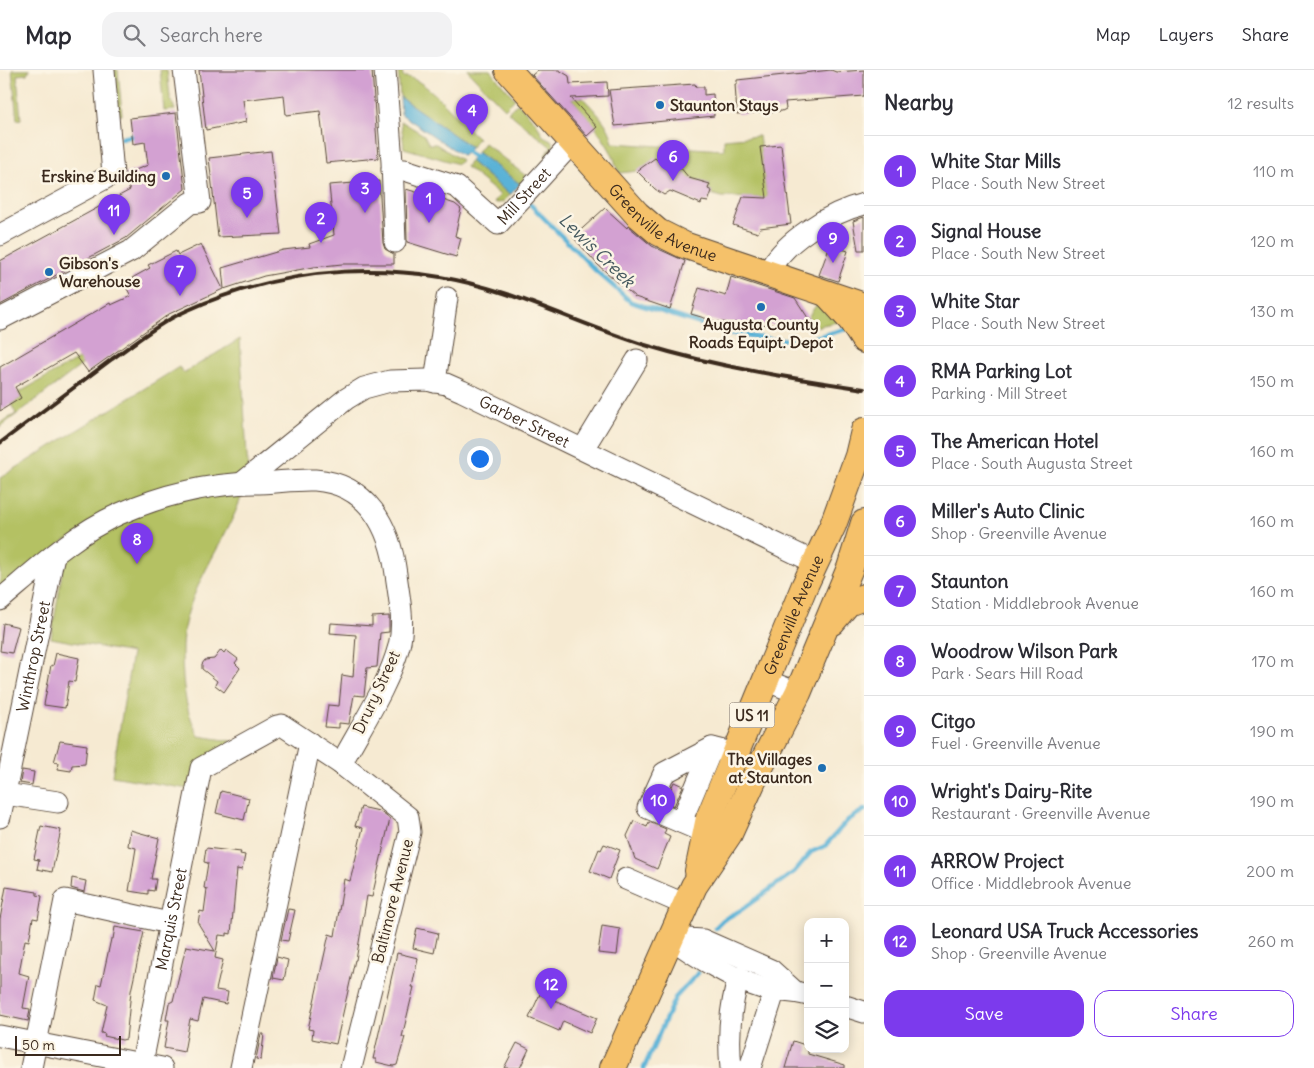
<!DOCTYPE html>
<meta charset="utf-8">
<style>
body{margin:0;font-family:Delius,sans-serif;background:#f2f2f3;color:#2b2b33}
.controls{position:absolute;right:15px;bottom:15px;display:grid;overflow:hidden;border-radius:10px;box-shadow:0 2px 12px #0003}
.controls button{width:45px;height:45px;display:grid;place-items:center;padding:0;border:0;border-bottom:1px solid #e1e1e2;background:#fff;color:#2b2b33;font:25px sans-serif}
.scale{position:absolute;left:15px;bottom:12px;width:106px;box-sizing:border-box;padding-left:5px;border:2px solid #3b2a1e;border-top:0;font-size:14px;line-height:18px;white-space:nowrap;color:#3b2a1e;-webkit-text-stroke:4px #fcf5e5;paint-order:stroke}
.you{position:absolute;left:479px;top:388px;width:18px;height:18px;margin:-12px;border:4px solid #fff;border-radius:50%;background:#1a73e8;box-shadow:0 0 0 8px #1a73e833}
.badge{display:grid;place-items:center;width:32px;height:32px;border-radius:50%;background:#7c3aed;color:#fff;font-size:16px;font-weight:700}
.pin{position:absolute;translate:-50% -41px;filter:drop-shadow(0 1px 2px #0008)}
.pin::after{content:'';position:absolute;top:26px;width:18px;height:15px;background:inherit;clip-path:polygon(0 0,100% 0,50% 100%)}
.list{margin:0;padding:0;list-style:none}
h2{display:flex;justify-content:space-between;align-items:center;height:65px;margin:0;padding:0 20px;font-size:21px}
h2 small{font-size:16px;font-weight:400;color:#7c7c81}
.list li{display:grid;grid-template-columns:32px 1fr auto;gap:15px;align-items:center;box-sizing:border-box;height:70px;padding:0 20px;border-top:1px solid #e1e1e2}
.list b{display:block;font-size:19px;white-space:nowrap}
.list p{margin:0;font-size:16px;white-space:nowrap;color:#7c7c81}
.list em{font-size:16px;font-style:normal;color:#7c7c81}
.actions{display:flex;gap:10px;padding:15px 20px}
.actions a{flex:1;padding:11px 0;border:1px solid #7c3aed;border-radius:15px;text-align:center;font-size:18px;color:#7c3aed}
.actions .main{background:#7c3aed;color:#fff}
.icon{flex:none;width:28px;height:28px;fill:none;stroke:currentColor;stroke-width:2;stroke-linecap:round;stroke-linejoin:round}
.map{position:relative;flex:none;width:864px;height:998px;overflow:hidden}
header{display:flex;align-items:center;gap:30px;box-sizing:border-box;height:70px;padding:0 25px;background:#fff;border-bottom:1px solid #e1e1e2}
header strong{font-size:24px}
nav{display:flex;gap:28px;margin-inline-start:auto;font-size:18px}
.search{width:350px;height:45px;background:#f2f2f3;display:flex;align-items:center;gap:12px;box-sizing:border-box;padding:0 18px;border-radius:15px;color:#7c7c81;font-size:19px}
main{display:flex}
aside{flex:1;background:#fff}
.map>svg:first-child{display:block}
.green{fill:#b4c164;stroke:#787641}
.water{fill:#5ab2d7;stroke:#4a6e7a}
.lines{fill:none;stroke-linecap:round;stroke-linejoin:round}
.stream{stroke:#5ab2d7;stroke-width:4.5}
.building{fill:#d3a1d2}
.minor-casing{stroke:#574739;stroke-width:23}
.major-casing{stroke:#574739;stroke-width:28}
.minor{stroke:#fff;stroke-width:21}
.major{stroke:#f5c16b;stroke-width:26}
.rail{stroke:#3b2a1e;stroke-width:4}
.poi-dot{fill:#1f6fb2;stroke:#fcf5e5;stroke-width:2}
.labels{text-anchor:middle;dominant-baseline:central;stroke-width:5;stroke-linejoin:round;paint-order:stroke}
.shield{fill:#fcf5e5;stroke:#75675a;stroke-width:1}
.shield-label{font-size:15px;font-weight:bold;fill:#3b2a1e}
.poi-label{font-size:16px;font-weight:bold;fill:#3b2a1e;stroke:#fcf5e5;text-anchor:start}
.street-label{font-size:16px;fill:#3b2a1e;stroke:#fcf5e5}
.water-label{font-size:18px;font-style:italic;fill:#465a5f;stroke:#fcf5e5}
</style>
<header>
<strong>Map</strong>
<div class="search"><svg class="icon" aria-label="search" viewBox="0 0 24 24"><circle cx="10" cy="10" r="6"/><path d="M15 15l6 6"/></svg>Search here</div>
<nav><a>Map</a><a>Layers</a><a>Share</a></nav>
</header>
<main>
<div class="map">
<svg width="864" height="998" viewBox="0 0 864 998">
<rect width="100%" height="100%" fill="#fcf5e5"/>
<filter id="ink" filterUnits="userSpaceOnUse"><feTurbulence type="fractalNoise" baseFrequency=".02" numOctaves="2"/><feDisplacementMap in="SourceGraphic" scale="10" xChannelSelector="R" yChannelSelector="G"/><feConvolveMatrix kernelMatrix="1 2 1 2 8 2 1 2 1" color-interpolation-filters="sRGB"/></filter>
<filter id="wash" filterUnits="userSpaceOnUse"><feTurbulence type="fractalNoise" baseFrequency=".0096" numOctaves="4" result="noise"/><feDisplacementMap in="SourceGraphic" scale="20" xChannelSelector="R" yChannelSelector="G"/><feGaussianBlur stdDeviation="1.12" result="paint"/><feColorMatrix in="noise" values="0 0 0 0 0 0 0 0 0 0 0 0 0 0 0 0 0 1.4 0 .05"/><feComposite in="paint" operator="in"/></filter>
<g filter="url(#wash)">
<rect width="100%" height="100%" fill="#f6ead2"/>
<g class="green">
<polygon points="12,0 30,0 27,4 17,5 21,49 17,50"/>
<polygon points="114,0 118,0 122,45 118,46"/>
<polygon points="160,0 167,0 170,27 175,40 164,41"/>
<path d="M 398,0 L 402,0 L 403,7 C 425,5 459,52 478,68 L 471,77 L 400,27 Z"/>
<polygon points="467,0 490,0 515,29 505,39"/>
<path d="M 582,27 C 595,41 610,54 613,73 L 724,80 L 724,69 L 759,66 L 770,146 L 761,128 L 722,127 L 711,124 L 712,121 L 708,119 L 710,114 L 672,104 L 655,88 L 638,101 L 620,103 C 614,96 616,89 611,82 C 600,62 586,45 571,28 Z"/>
<polygon points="518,33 537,54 543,66 551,70 554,75 547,86 545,85 551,77 508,42"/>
<polygon points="401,51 424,65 429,74 436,74 461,90 458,94 404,78"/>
<polygon points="484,73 526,106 520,114 477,82"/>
<path d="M 470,91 L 510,125 C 505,130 502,135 494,132 L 500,125 L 466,97 Z"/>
<polygon points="817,234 841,251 814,257 808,247"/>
<path d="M 240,269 L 248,402 C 238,458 195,502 184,558 C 181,574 182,591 183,607 C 185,630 188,646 199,666 L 231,671 L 188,719 L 112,706 L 132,583 L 51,568 L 68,468 L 0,522 L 0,408 L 179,297 L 184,303 Z"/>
<polygon points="80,288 83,294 0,357 0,353 16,344 11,334 21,328 18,323"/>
</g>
<g class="water">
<polygon points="400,27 471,77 463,86 401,44"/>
<polygon points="477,82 520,114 510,125 470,91"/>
</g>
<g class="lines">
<g class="stream">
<polyline points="121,68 132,66"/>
<polyline points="463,79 477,89"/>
<polyline points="527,131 594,199 631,232 729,263 770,269 805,270 846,259"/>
<polyline points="715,858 723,850 741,840 794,802 811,782 825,776 848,750 864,740"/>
<polyline points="644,998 675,928 698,903"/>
</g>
</g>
<g id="blocks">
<g class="building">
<polygon points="199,0 372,0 378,88 326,93 320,41 286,45 284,25 243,30 246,52 206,60"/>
<polygon points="538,0 559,0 569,6 570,14 607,12 608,26 571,28 597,57 587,66 532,5"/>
<polygon points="831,0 836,2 864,0 864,26 785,32 786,39 782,41 737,44 735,14 737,14 737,10"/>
<polygon points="695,14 696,17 704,17 704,25 713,24 714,46 615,56 609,20"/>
<polygon points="176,43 185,119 126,168 0,235 0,191 130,120 124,110 125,104 148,95 145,72 133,74 130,48"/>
<polygon points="781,75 791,154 760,158 758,163 733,155 743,127 767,128 760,77"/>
<polygon points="271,81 281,164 218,167 209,88"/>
<polygon points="655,88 672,104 680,97 689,108 710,114 708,119 712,121 708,132 702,131 701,134 670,121 664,125 655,119 637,101"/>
<polygon points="379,111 383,173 385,179 394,184 394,194 342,194 314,197 264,206 224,219 222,198 283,180 310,177 309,174 334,165 329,115"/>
<polygon points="406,119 429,126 431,122 444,126 443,130 455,134 461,139 455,166 461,168 456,187 407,172"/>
<polygon points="605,138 627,158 628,156 652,176 685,191 670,239 635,227 598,195 573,167"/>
<polygon points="864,147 864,180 858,180 853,151"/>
<polygon points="201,174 223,219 169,244 88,302 74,283 15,317 21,328 0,341 0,297 110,233 111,235 131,226 125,215 134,211 132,208 150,198 148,195 176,181 178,185"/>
<polygon points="830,175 848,181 838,211 819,205"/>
<polygon points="731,207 795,228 814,257 718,252 691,244 699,218 726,226"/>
<polygon points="389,546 389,562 380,563 377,597 367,598 364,626 354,625 349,654 339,653 339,658 325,657 328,635 339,636 342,605 353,607 356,565 330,563 331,553 372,556 372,547"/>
<polygon points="3,553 19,557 12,583 0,581"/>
<polygon points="221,580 224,583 226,580 238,589 235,593 240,598 224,622 215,615 217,611 202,599 202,594 205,590 214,589"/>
<polygon points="56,583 79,588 75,612 69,611 65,638 44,635 51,595 53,596"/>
<polygon points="60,671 87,675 85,694 72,695 71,701 58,699 59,693 54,692"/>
<polygon points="22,700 34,702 32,715 20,713"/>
<polygon points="674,712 683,716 674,736 665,732"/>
<polygon points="221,721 249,728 244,750 216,743"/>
<polygon points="361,737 379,741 390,749 372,827 367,826 356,890 355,890 336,974 312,969 313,960 308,959 329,864 335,866 344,809 350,811 356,787 363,758 355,756"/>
<polygon points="634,751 647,757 649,752 666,759 664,764 670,767 657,799 635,789 627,766"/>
<polygon points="41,756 61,760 52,802 37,799 39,790 34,789"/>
<polygon points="130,760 159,768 151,809 156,809 154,821 148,820 148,824 129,821 136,778 128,776"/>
<polygon points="604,774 620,780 609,809 590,801 599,779 601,780"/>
<polygon points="206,778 241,782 240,784 245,785 242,800 237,799 231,864 227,863 227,866 219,865 215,888 223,890 216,920 228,922 226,934 203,929 198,951 190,949 184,982 164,978 169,950 166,950 169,933 173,931 186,876 215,881 198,853 200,841 204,842 207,819 204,818 208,793 204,792"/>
<polygon points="72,808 86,811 84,822 71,818"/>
<polygon points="6,817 37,822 37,825 42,826 38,849 33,848 29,871 25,870 19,903 29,906 23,938 30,939 28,951 0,945 0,849"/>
<polygon points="288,839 295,840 288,871 281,870"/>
<polygon points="602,856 620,859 617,885 598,883"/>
<polygon points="115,857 144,862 131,921 126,969 122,970 104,966 105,964 101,963 107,935 95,930 98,914 101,915 111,869 113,869"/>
<polygon points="417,858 438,863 434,883 413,878"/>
<polygon points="397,883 418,888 412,917 414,917 402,967 405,967 397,995 393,996 376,992 376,989 373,989"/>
<polygon points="277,887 288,890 284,910 273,908"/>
<polygon points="540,924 597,948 590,963 563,951 559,961 529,948"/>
<polygon points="261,964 264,964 261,990 256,989"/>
<polygon points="793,971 808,976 808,984 845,995 845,998 785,998"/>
<polygon points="517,973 529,979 520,998 504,998"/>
</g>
</g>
</g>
<g filter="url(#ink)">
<use href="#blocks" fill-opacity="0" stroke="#574739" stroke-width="1"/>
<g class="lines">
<g class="minor-casing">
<g id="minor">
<polyline points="385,0 392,92 395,172"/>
<path id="s1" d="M 392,100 L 405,100 L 457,117 L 498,154 L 572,73"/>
<polyline points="0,165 113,104 104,0"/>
<path d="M 768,203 C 782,172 831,142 864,134"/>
<polyline points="0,249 131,181 190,133 200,132 184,0"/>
<polyline points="435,312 447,228"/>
<polyline points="583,379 637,290"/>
<path id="s2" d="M 242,413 L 346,329 L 364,318 L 390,311 L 426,310 L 446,314 L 462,321 L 816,493"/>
<path d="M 0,530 C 37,499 74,464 119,444 C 162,425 208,414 254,413 C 274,413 295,409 315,410 C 368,414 390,457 396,504 C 399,527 405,553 399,576 C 388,617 361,656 341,694"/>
<polyline points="767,611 798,623"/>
<polyline points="5,724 58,732"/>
<path id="s3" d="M 0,747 L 54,485"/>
<polyline points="681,752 712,678"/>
<polyline points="706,763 648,738 664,703 712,678 736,684"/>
<polyline points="626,809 686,835"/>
<path d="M 671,868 C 695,886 733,909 762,918 C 776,922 792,920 808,925"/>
<polyline points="671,868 703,870 771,900 793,920"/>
<polyline points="845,936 864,942"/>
<polyline points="0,966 162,998"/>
<polyline points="31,998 65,830 169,853"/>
<path id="s4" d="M 141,998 L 201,698 L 277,656 L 282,655 L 341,694 L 408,747 L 410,762 L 351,998"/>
<polyline points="241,998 310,673"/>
<path d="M 731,998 C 728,968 730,936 739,907"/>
<polyline points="750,998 775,919"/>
</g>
</g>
<g class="major-casing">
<g id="major">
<path id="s5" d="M 508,0 L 637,144 L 658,162 L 684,175 L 864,236"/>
<polyline points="829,226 851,250 864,270"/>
<polyline points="832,552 848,533 864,527"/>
<path id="s6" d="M 698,801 L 709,748 L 804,517 L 833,455 L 858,386 L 864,361"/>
<polyline points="613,998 694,816 729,764 753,711 798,623 850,498 864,453"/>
</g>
</g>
<use href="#minor" class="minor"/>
<use href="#major" class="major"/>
<path class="rail" d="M 0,373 C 37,345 75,317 112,289 C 136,272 159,253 186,241 C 288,195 399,188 504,223 C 552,239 597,260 645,275 C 717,297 790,308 864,319"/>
</g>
</g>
<g class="poi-dot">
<circle cx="660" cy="35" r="5"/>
<circle cx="166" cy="106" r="5"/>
<circle cx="49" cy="202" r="5"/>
<circle cx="761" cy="237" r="5"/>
<circle cx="822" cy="698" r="5"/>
</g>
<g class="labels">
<rect class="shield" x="729.5" y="632.5" width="45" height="25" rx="4"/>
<g class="shield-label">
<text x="752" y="645">US 11</text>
</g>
<g class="poi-label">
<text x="670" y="35">Staunton Stays</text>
<text x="156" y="106" text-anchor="end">Erskine Building</text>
<text x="59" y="193">Gibson's<tspan x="59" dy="18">Warehouse</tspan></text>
<text x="761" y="254" text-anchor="middle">Augusta County<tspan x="761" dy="18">Roads Equipt. Depot</tspan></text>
<text x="812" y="689" text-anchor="end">The Villages<tspan x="812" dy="18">at Staunton</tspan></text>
</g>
<g class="street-label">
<text stroke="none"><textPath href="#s1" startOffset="161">Mill Street</textPath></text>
<text stroke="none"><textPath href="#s5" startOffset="220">Greenville Avenue</textPath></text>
<text stroke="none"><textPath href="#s2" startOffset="325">Garber Street</textPath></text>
<text stroke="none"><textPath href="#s6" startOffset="274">Greenville Avenue</textPath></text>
<text stroke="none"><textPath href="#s3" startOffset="164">Winthrop Street</textPath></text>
<text transform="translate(376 622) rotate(-65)">Drury Street</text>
<text transform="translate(392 831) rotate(-76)">Baltimore Avenue</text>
<text stroke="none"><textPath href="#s4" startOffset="152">Marquis Street</textPath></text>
</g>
<g class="water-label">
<text transform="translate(597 180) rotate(44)">Lewis Creek</text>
</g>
</g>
</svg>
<div class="controls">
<button>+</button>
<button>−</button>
<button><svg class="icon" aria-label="layers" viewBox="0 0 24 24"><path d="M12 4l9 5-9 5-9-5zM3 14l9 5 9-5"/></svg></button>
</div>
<div class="scale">50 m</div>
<div class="you"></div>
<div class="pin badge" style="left:429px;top:153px">1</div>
<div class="pin badge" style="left:321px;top:173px">2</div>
<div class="pin badge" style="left:365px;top:143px">3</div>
<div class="pin badge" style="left:472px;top:65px">4</div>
<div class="pin badge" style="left:247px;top:148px">5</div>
<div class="pin badge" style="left:673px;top:111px">6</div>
<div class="pin badge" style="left:180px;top:226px">7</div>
<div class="pin badge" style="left:137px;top:494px">8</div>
<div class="pin badge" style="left:833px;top:193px">9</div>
<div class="pin badge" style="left:659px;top:755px">10</div>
<div class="pin badge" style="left:114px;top:165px">11</div>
<div class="pin badge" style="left:551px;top:939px">12</div>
</div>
<aside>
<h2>Nearby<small>12 results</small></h2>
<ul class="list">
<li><span class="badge">1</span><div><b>White Star Mills</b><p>Place · South New Street</p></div><em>110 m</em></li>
<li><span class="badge">2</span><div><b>Signal House</b><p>Place · South New Street</p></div><em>120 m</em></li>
<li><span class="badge">3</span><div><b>White Star</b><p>Place · South New Street</p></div><em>130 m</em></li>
<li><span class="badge">4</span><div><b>RMA Parking Lot</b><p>Parking · Mill Street</p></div><em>150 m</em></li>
<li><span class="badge">5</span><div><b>The American Hotel</b><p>Place · South Augusta Street</p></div><em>160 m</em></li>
<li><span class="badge">6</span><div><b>Miller's Auto Clinic</b><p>Shop · Greenville Avenue</p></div><em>160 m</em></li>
<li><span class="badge">7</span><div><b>Staunton</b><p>Station · Middlebrook Avenue</p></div><em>160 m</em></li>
<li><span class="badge">8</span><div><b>Woodrow Wilson Park</b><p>Park · Sears Hill Road</p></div><em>170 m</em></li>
<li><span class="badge">9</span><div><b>Citgo</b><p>Fuel · Greenville Avenue</p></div><em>190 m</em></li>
<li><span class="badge">10</span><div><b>Wright's Dairy-Rite</b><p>Restaurant · Greenville Avenue</p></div><em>190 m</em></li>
<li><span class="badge">11</span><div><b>ARROW Project</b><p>Office · Middlebrook Avenue</p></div><em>200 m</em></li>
<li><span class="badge">12</span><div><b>Leonard USA Truck Accessories</b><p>Shop · Greenville Avenue</p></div><em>260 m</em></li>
</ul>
<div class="actions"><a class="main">Save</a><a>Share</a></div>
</aside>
</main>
